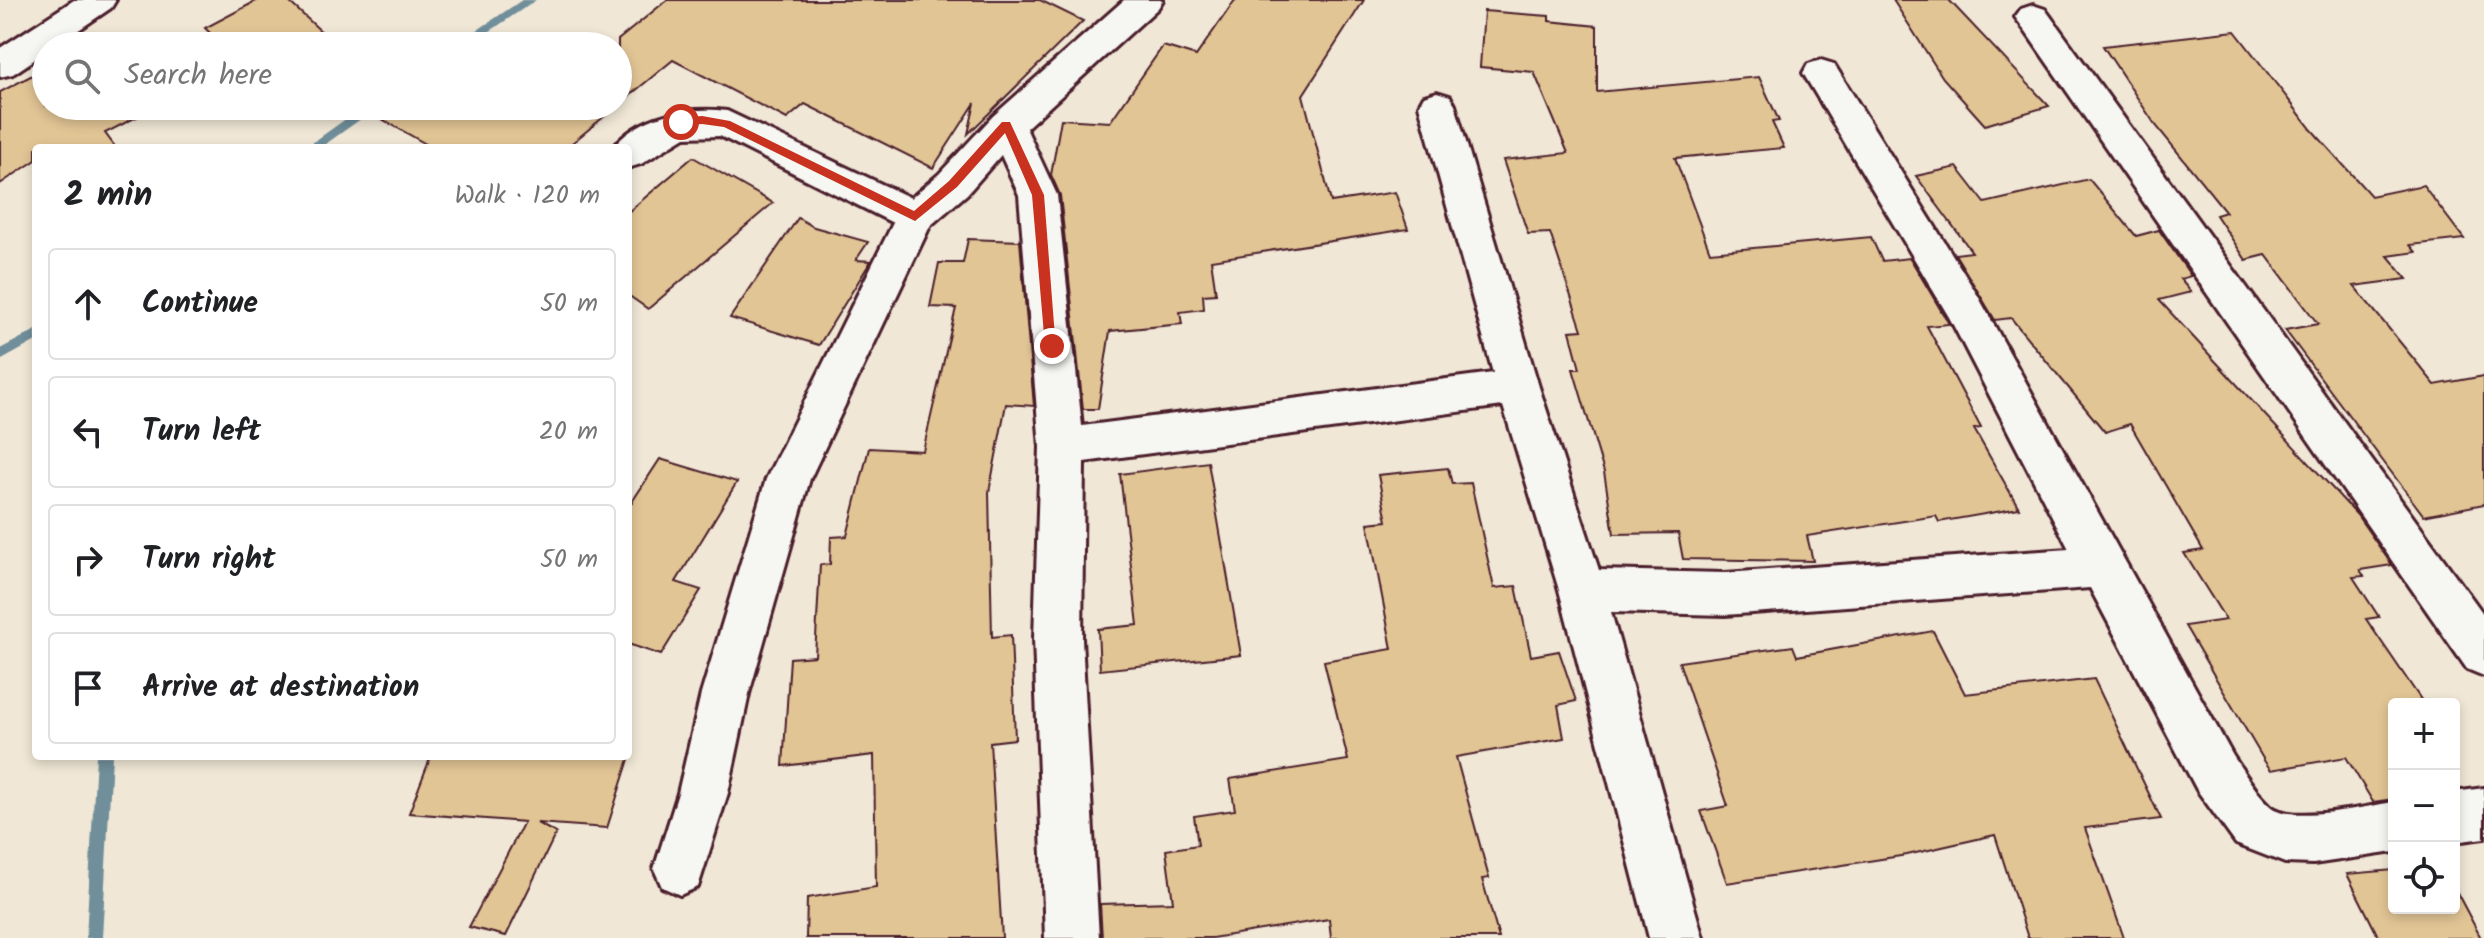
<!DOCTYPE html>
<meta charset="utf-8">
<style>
body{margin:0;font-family:Kalam,sans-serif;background:#f6f6f6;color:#202124}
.controls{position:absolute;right:24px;bottom:24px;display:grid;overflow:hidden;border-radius:8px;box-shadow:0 4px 12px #0003}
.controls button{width:72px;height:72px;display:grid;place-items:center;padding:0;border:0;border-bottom:2px solid #e0e0e0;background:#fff;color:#202124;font:40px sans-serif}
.stop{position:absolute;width:24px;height:24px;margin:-18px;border:6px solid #c8321e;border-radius:50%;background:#fff}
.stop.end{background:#c8321e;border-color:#fff;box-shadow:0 2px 8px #0008}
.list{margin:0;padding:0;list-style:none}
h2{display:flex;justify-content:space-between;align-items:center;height:104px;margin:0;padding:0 32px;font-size:34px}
h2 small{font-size:26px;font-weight:400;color:#757577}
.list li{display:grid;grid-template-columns:52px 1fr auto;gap:24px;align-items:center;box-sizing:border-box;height:112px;margin:0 16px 16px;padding:0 16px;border:2px solid #e0e0e0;border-radius:8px}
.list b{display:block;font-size:30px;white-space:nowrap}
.list em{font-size:26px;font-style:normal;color:#757577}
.icon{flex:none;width:44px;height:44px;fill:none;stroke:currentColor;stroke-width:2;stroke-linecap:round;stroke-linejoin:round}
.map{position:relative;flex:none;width:2484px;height:938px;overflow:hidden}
.search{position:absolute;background:#fff;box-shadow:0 4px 12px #0003;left:32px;top:32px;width:600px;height:88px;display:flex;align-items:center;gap:20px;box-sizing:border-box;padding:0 28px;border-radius:44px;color:#757577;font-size:30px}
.panel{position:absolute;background:#fff;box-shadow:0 4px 12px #0003;left:32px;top:144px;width:600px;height:616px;border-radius:8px}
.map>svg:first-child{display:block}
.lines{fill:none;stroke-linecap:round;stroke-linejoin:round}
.stream{fill:#708f9b;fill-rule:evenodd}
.building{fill:#e1c595;stroke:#4a1f2b;stroke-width:2}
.minor-casing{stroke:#4a1f2b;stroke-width:6}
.minor{fill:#f6f6f2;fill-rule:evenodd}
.route{fill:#c8321e}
</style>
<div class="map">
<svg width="2484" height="938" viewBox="0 0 2484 938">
<rect width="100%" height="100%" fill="#f0e7d6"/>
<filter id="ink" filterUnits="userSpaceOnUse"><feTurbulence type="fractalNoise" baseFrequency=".0125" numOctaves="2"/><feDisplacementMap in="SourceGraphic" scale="16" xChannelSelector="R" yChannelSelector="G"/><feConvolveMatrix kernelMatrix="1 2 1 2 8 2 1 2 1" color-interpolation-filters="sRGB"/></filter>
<g filter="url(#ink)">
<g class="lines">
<g class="stream">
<polygon points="522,0 536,0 468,46 454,46"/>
<polygon points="364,106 379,106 320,148 305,148"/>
<polygon points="36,330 36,341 0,361 0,349"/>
<polygon points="96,756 112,756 102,938 86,938"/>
</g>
</g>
<g class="building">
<polygon points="258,0 287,0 324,34 302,46 223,46 205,28"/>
<polygon points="667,0 1040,0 1083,21 968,134 975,103 933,168 805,104 787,119 673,60 618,105 618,40"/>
<polygon points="1235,0 1364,0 1303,95 1331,202 1395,192 1408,229 1211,260 1216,294 1203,295 1204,309 1180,312 1182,324 1110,331 1098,409 1083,409 1060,195 1051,175 1061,119 1110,122 1163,46 1196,56"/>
<polygon points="1893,0 1949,0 2049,106 1985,125 1943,78"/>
<polygon points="1484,11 1549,16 1549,21 1597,26 1597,92 1759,77 1779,121 1772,122 1784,148 1675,158 1710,252 1871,237 1882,261 1910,258 1949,324 1927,326 1981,428 1974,429 2019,508 1939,522 1936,516 1807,536 1813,561 1683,559 1678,533 1614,534 1604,472 1573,369 1580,369 1570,331 1582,330 1550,233 1528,234 1503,160 1568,153 1534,72 1480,67"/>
<polygon points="2235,31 2312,130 2371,196 2423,185 2464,239 2410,245 2416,252 2388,256 2407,279 2354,286 2435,385 2484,376 2484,504 2424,516 2285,330 2318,324 2266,255 2246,260 2216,215 2226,212 2154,123 2103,46"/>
<polygon points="46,68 46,106 158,106 105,133 116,148 36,148 36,160 0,184 0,92"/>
<polygon points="359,106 617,106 566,148 433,148"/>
<polygon points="693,157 773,203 648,309 628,295 628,212"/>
<polygon points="1957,167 1985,203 2089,179 2136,236 2159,230 2191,276 2180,279 2191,292 2159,300 2357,515 2392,565 2360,570 2364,576 2353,577 2379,617 2366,619 2424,704 2394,704 2394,799 2373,802 2346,757 2271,770 2265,762 2185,626 2226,620 2184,553 2203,550 2130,424 2105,432 2011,318 1995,320 1955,254 1972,252 1916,176"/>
<polygon points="798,218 814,227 868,242 856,260 871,261 819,345 730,318"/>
<polygon points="968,239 1020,241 1034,406 1006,404 989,492 992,637 1011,635 1015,739 990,742 1002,938 806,938 807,898 876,887 874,755 783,766 790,658 815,656 820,565 830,564 831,537 847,536 869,448 923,451 956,308 930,307 939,263 963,263"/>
<polygon points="660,459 737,482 676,582 701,590 661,655 628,644 628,508"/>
<polygon points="1208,462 1241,655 1100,670 1098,629 1138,625 1120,474"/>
<polygon points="1448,468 1452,484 1471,483 1494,588 1516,586 1531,656 1559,651 1576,701 1558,705 1564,738 1456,757 1489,878 1482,879 1499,938 1331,938 1329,919 1212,938 1102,938 1100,904 1173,902 1166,850 1198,845 1194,816 1235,810 1230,779 1348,760 1324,661 1392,649 1368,523 1387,521 1378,475"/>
<polygon points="1933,631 1965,694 2094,679 2161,819 2085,828 2124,938 2028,938 1995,835 1907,855 1727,883 1701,811 1728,806 1679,662 1793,646 1797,656"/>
<polygon points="431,756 630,756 607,828 537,823 556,833 506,936 469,927 524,822 409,813"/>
<polygon points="2394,870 2394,908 2454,908 2454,887 2481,938 2379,938 2347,874"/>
</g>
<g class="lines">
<g class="minor-casing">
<g id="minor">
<polygon points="74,0 116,0 111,8 55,46 46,46 46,52 13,74 0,77 0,48"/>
<path d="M 1124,0 L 1163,0 L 1158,8 L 1026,128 L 1057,195 L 1082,426 L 1493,373 L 1419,105 L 1424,96 L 1437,92 L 1450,96 L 1455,105 L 1539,387 L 1599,570 L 1725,573 L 2069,549 L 1949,317 L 1803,73 L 1808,64 L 1821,60 L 1834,64 L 1978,296 L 2233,756 C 2244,772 2256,793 2271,806 C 2291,824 2367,806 2394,802 L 2394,852 L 2313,864 L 2285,863 L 2236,844 L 2197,790 L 2090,588 L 1725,615 L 1611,612 L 1703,938 L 1649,938 L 1559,590 L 1503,406 L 1084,462 L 1082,639 L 1099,938 L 1045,938 L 1034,639 L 1040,447 L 1019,195 L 1001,155 L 967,194 L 930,226 L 810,479 L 749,694 L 728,793 L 698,887 L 680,895 L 662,887 L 654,869 L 678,793 L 701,694 L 766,479 L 893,223 L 720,136 L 685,137 L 641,164 L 628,168 L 628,148 L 613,148 C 638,115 688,106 727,111 L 911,198 L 939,174 L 993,116 Z"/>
<polygon points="2033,5 2045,9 2484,615 2484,676 2467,669 2021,25 2015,17 2021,9"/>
<polygon points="2484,788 2484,838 2454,842 2454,792"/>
</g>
</g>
<use href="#minor" class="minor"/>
</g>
</g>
<polygon class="route" points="702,116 730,121 914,211 949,181 1002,122 1010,122 1044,195 1056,350 1052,351 1045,346 1032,195 1005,133 957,187 915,221 724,127 702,124 681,126 675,122 681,118"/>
</svg>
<div class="controls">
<button>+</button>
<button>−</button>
<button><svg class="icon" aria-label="locate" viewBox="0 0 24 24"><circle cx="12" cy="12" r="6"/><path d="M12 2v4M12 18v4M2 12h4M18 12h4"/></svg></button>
</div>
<div class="stop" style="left:681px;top:122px"></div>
<div class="stop end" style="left:1052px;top:346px"></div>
<div class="search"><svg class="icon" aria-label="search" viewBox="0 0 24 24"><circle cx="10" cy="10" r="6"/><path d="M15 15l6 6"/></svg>Search here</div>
<section class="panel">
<h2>2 min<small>Walk · 120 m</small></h2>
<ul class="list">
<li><svg class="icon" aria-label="ahead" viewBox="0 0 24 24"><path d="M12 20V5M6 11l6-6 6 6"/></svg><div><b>Continue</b></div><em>50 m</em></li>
<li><svg class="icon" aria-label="left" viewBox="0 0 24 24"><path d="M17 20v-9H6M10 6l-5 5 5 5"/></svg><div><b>Turn left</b></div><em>20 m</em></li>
<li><svg class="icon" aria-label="right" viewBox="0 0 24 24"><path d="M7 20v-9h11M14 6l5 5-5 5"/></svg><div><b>Turn right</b></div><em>50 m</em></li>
<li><svg class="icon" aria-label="arrive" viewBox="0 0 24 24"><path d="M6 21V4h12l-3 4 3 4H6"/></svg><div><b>Arrive at destination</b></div></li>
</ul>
</section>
</div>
